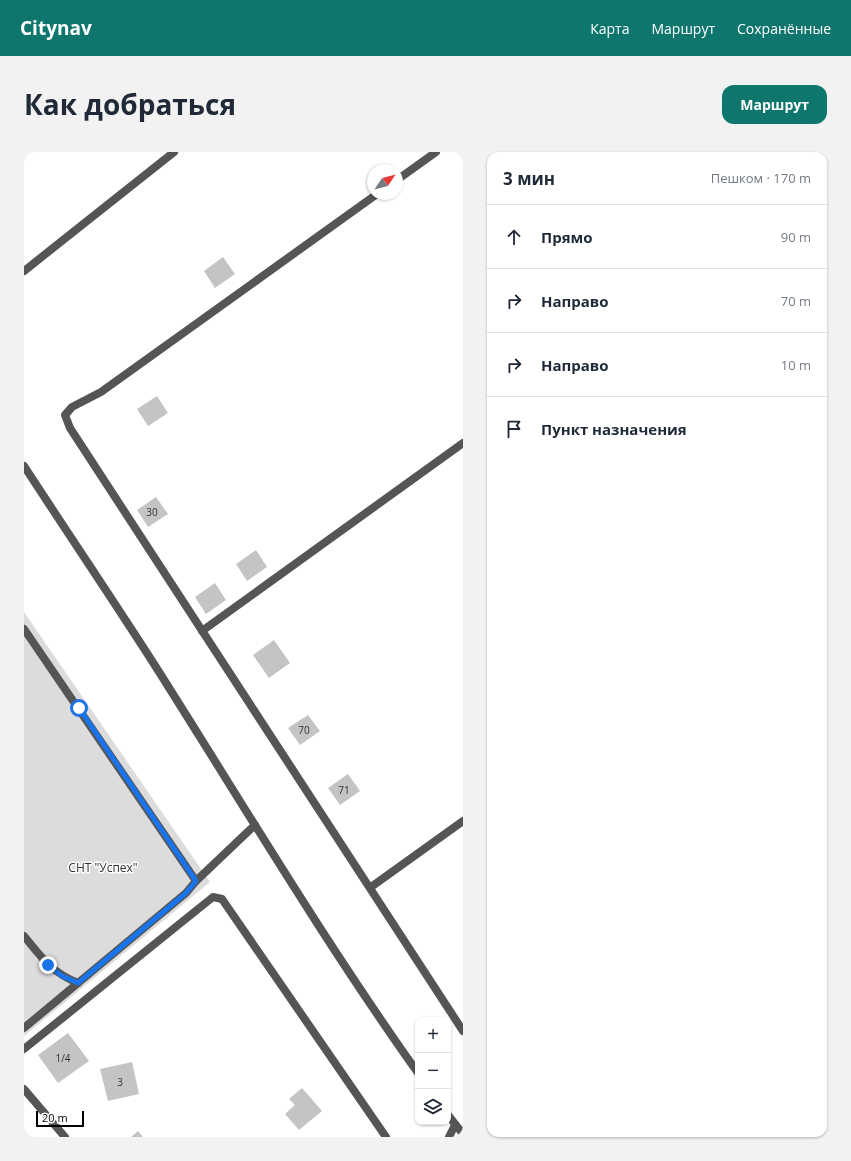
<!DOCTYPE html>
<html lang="ru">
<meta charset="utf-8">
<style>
body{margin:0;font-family:"Open Sans",sans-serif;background:#f2f2f3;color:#1f2937}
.controls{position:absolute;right:12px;bottom:12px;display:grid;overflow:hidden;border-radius:8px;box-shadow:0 1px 3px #0004}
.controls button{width:36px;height:36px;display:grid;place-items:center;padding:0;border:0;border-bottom:1px solid #e0e1e3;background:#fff;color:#1f2937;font:20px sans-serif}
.compass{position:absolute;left:343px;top:12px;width:36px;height:36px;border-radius:50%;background:#fff;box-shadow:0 1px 3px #0004;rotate:55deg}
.scale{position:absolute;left:12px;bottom:10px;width:48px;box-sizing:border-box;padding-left:4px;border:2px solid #000;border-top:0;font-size:11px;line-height:14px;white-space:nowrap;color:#000;-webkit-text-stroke:3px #fff;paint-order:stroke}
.stop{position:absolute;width:12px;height:12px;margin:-9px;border:3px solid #1a73e8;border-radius:50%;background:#fff}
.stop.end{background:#1a73e8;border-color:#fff;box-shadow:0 1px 4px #0008}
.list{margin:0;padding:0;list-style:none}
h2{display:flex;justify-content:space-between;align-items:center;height:52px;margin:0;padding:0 16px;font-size:17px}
h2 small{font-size:13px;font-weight:400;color:#747a83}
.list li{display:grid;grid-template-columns:26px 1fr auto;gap:12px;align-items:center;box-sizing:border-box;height:64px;padding:0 16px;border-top:1px solid #e0e1e3}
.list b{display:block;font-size:15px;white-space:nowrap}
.list em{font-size:13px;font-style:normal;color:#747a83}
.icon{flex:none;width:22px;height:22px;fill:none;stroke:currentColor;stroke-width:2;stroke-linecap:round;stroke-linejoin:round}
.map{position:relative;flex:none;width:439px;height:985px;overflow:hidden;border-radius:12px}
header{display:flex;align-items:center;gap:24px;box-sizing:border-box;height:56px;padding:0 20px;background:#0f766e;color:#fff}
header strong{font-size:19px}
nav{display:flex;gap:22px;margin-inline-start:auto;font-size:14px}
.intro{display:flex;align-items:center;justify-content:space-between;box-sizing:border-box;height:96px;padding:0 24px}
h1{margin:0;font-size:28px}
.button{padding:10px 18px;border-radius:12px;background:#0f766e;color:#fff;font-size:14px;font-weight:700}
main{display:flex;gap:24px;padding:0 24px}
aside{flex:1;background:#fff;border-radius:12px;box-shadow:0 1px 3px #0004}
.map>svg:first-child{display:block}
.green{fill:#dcdcdc}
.building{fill:#c4c4c4}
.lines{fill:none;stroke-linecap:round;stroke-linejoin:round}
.service{stroke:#555;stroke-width:8}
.minor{stroke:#555;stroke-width:8}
.tertiary{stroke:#555;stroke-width:8}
.route{stroke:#1a73e8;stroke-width:5}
.labels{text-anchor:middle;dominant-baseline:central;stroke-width:3;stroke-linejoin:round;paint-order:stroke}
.number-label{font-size:10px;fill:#313131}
.park-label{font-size:12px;fill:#333;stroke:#fff}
</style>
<header>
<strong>Citynav</strong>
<nav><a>Карта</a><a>Маршрут</a><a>Сохранённые</a></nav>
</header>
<div class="intro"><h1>Как добраться</h1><a class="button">Маршрут</a></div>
<main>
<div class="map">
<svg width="439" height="985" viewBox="0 0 439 985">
<rect width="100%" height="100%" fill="#fff"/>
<polygon class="green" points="0,460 186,730 0,884"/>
<g class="building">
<polygon points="199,105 211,122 191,136 180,119"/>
<polygon points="133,244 144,261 124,274 113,257"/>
<polygon points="132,345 144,362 124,375 113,358"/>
<polygon points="232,398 243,415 223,429 212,412"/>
<polygon points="191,431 202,448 182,462 171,445"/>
<polygon points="250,488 266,511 245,526 229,503"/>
<polygon points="284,563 296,579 276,593 264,576"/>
<polygon points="324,622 336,639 316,653 304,636"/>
<polygon points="44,881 65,909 34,931 14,903"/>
<polygon points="108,910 115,942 84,949 76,917"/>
<polygon points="278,936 298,959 275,978 261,962 271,953 265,947"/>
<polygon points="114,979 119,985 107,985"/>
</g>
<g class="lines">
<g class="service">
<polyline points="0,477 172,729"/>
<path d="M 0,784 C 18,806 27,820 54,831"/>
<polyline points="0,876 162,741 172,729 231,673"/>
<polyline points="0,897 189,745 198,747 362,985"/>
<polyline points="0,937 41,985"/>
<polyline points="425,985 431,973"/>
</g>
<g class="minor">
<polyline points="373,28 412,0"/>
<polyline points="353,42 77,240 48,255 41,263 46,276 439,879"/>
<polyline points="0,119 150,0"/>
<polyline points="178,479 439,291"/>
<polyline points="347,735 439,669"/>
</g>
<g class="tertiary">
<path d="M 0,314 C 43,380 87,445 130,512 C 217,649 300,789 394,921"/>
<polyline points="424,963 439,982"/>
</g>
</g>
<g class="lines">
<polyline class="route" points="24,813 38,824 54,831 162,741 172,729 55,556"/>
</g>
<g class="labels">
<g class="number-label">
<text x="128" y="360">30</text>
<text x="280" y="578">70</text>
<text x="320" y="638">71</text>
<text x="39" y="906">1/4</text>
<text x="96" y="930">3</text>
</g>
<g class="park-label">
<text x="79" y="715">СНТ "Успех"</text>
</g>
</g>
</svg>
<div class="controls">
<button>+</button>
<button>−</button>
<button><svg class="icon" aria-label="layers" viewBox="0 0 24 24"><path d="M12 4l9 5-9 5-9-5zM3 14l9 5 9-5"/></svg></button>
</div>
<svg class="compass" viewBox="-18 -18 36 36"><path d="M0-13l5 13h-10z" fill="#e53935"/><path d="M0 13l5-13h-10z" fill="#747a83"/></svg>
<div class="scale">20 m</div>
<div class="stop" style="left:55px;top:556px"></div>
<div class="stop end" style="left:24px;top:813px"></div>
</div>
<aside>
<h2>3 мин<small>Пешком · 170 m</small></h2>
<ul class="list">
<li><svg class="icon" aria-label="ahead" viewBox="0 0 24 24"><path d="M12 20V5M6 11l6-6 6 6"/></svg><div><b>Прямо</b></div><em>90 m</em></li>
<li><svg class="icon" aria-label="right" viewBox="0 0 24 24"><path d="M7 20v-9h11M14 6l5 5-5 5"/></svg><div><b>Направо</b></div><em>70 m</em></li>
<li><svg class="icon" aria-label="right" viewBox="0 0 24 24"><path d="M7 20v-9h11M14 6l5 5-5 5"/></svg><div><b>Направо</b></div><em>10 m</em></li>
<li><svg class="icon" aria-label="arrive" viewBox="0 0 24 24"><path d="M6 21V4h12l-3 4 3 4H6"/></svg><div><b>Пункт назначения</b></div></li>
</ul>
</aside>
</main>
